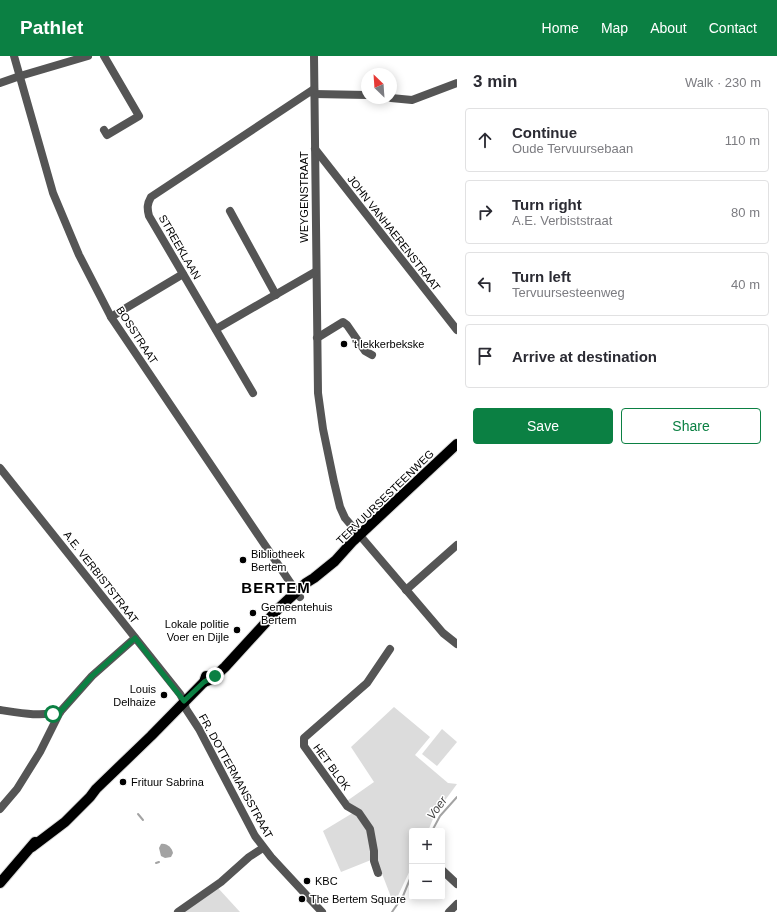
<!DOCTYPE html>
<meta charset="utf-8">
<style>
body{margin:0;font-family:Arial,sans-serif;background:#f7f7f7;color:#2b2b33}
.controls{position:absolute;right:12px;bottom:12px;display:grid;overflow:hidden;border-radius:4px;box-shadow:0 2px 10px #0003}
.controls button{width:36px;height:36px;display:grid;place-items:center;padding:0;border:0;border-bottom:1px solid #e1e1e2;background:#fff;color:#2b2b33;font:20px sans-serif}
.compass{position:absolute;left:361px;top:12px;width:36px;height:36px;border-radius:50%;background:#fff;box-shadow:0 2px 10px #0003;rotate:335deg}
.stop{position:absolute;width:12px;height:12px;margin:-9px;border:3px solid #0b8043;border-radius:50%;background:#fff}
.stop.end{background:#0b8043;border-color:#fff;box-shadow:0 1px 4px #0008}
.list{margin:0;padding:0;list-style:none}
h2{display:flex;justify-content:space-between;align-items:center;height:52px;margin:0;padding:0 16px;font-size:17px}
h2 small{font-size:13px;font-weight:400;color:#7c7c81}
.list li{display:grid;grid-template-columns:26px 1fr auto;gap:12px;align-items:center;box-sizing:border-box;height:64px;margin:0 8px 8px;padding:0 8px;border:1px solid #e1e1e2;border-radius:4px}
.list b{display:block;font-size:15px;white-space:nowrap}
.list p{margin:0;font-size:13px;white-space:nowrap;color:#7c7c81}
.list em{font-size:13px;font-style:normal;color:#7c7c81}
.actions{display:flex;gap:8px;padding:12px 16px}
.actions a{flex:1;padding:9px 0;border:1px solid #0b8043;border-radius:4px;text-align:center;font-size:14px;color:#0b8043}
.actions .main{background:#0b8043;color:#fff}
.icon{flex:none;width:22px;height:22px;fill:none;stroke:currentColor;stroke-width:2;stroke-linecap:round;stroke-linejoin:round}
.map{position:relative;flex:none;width:457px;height:856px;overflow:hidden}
header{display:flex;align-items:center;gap:24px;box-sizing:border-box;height:56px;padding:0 20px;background:#0b8043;color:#fff}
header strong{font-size:19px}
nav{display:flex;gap:22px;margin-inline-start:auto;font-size:14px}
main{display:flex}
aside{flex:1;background:#fff}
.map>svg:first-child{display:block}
.green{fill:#dcdcdc}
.water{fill:#a3a3a3}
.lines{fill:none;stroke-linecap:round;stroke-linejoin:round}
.stream{stroke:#a3a3a3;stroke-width:2}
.major-casing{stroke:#dbdbdb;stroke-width:12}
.minor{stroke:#555;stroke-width:8}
.major{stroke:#000;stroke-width:10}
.route{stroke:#0b8043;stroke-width:5}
.poi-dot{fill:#000;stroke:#fff;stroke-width:1.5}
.labels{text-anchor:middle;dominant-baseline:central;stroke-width:3;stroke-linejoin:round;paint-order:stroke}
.street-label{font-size:11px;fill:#000;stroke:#fff}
.poi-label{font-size:11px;fill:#000;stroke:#fff;text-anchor:start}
.water-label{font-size:12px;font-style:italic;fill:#444;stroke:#fff}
.district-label{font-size:15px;font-weight:bold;letter-spacing:1px;fill:#000;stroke:#fff}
</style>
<header>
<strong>Pathlet</strong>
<nav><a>Home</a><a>Map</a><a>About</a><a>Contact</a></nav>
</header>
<main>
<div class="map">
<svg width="457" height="856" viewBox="0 0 457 856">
<rect width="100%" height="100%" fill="#fff"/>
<g class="green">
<polygon points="394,651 430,681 415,699 448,727 457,728 435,758 428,775 412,775 412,810 396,844 391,841 376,802 341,816 323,775 356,755 344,747 374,726 351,691"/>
<polygon points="442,673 457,686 437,710 422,698"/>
<polygon points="218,832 240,856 182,856"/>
</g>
<path class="water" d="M 161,788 C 167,787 172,792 173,797 L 171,801 L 165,802 L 161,800 L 159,792 Z"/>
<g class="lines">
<g class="stream">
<polyline points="138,758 143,764"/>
<polyline points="432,775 440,760 457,741"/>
<polyline points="156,807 159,806"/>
<polyline points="392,856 403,840 412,818"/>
</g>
<g class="major-casing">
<g id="major">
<polyline points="204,626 212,623 225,611 279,552 306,527 314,522 335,505 353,485 457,388"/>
<polyline points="32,791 65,766 90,741 96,733 151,680 204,626 206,620"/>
<polyline points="0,827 35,786"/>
</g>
</g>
<g class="minor">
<polyline points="14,0 53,137 79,199 111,261 300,541"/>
<polyline points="104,0 139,60 107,79 104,74"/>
<polyline points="314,0 318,337 323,373 334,426 340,451 345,462 443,577 457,588"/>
<polyline points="0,27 20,20 88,0"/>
<polyline points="314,38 367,39"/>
<polyline points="391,42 412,44 457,27"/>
<polyline points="315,93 457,274"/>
<polyline points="230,155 276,239"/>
<polyline points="111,261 183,218"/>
<polyline points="216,273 315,216"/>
<polyline points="317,282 343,266 347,269 365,295 372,299"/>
<path d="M 253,337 L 149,160 C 147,152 147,148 151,141 L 314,33"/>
<polyline points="0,412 180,638 184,645 186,653 199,673 255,780 271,801 322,856"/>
<polyline points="406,534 457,489"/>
<path d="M 0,654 C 20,657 40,661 60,656"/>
<polyline points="0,753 17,733 40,696 60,656 92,620 135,582"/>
<polyline points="442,814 457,828"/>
<polyline points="378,817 374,805 374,795 370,773 359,757 347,750 304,690 304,682 367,627 390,593"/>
<polyline points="178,856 221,826 249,801 263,792"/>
<polyline points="449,856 457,848"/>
</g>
<use href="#major" class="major"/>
</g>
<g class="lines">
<polyline class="route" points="53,658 60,656 92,620 135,582 184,645 204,626 215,620"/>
</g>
<g class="poi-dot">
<circle cx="344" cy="288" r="4"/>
<circle cx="243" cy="504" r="4"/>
<circle cx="253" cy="557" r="4"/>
<circle cx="237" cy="574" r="4"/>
<circle cx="164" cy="639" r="4"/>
<circle cx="123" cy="726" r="4"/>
<circle cx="307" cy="825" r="4"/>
<circle cx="302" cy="843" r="4"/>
</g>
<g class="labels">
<g class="street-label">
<text transform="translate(304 141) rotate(-90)">WEYGENSTRAAT</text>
<text transform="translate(394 177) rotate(52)">JOHN VANHAERENSTRAAT</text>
<text transform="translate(180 191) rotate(60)">STREEKLAAN</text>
<text transform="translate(137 279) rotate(57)">BOSSTRAAT</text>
<text transform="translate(385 441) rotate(-44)">TERVUURSESTEENWEG</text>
<text transform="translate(101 521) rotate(52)">A.E. VERBISTSTRAAT</text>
<text transform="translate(332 711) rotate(54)">HET BLOK</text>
<text transform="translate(236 720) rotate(61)">FR. DOTTERMANSSTRAAT</text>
</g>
<g class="poi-label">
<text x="352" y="288">'t lekkerbekske</text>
<text x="251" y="498">Bibliotheek<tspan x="251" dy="13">Bertem</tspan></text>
<text x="261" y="551">Gemeentehuis<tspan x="261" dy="13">Bertem</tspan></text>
<text x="229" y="568" text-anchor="end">Lokale politie<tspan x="229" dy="13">Voer en Dijle</tspan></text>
<text x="156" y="633" text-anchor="end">Louis<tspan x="156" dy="13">Delhaize</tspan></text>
<text x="131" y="726">Frituur Sabrina</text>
<text x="315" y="825">KBC</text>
<text x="310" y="843">The Bertem Square</text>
</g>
<g class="water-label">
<text transform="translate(437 752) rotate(-54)">Voer</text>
</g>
<g class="district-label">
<text x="276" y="531">BERTEM</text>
</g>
</g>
</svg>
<div class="controls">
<button>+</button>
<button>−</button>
</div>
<svg class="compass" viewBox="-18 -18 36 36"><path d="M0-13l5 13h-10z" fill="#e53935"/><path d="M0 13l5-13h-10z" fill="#7c7c81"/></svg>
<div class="stop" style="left:53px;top:658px"></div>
<div class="stop end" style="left:215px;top:620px"></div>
</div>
<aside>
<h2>3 min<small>Walk · 230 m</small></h2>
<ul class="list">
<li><svg class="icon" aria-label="ahead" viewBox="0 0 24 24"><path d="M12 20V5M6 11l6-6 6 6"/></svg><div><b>Continue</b><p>Oude Tervuursebaan</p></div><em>110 m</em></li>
<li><svg class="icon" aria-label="right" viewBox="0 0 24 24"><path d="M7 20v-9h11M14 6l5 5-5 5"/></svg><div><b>Turn right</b><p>A.E. Verbiststraat</p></div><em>80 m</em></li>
<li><svg class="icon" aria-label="left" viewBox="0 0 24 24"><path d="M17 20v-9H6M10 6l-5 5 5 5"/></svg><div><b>Turn left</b><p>Tervuursesteenweg</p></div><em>40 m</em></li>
<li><svg class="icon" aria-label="arrive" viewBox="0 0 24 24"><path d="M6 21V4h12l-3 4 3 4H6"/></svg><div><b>Arrive at destination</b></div></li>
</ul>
<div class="actions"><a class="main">Save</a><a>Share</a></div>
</aside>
</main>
